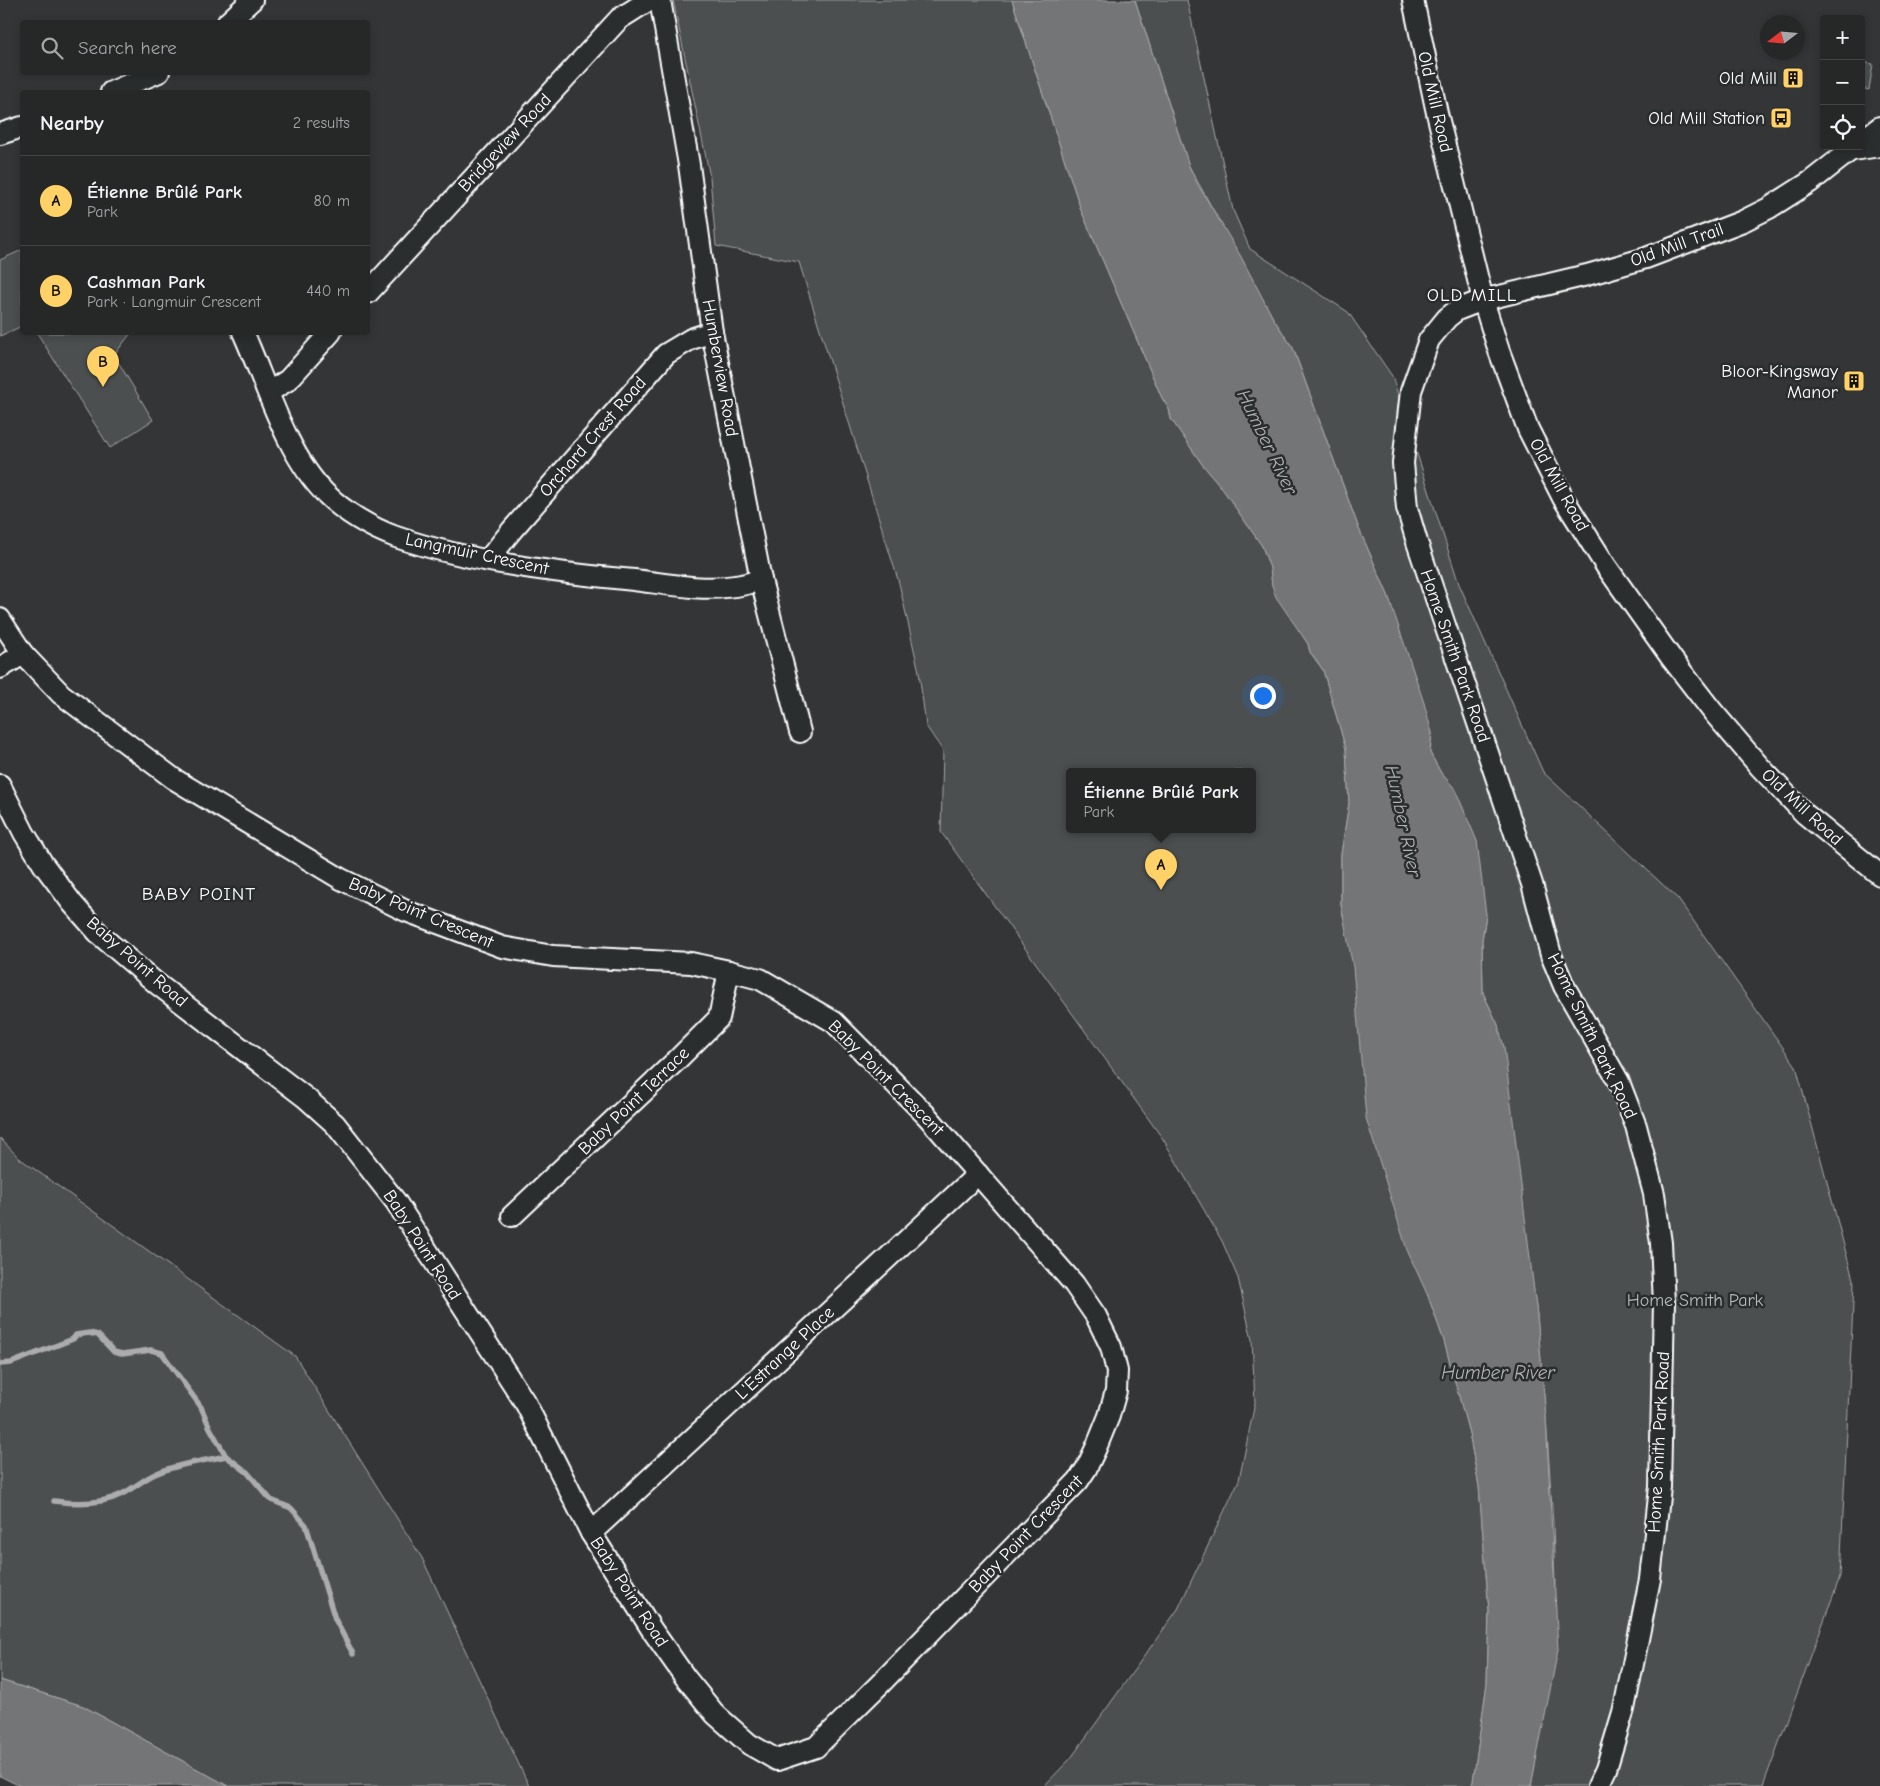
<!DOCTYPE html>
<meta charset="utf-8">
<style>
body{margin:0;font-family:"Comic Neue",sans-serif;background:#2e3030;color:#f1f3f6}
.controls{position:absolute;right:15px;top:15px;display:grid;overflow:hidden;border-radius:5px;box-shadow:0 2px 8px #0003}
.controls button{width:45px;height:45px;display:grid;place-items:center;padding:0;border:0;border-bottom:1px solid #424445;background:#262828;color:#f1f3f6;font:25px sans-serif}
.compass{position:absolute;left:1760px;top:15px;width:45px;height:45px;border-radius:50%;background:#262828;box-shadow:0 2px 8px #0003;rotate:254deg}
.you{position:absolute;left:1262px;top:695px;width:18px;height:18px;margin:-12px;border:4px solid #fff;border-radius:50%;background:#1a73e8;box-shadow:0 0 0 8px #1a73e833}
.badge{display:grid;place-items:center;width:32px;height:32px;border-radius:50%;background:#ffd166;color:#111;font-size:16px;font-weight:700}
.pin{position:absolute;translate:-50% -41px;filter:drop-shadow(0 1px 2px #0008)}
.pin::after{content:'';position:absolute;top:26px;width:18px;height:15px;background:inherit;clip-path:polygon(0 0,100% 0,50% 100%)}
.popup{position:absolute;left:1066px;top:768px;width:190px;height:65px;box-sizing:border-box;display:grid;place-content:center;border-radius:5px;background:#262828;filter:drop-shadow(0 1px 4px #0005);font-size:16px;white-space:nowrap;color:#a4a6a8}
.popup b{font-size:19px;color:#f1f3f6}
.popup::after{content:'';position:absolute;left:50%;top:100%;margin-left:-10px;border:10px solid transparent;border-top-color:#262828}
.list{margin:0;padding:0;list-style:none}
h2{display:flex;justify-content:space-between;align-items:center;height:65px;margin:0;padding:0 20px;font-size:21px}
h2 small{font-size:16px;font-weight:400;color:#a4a6a8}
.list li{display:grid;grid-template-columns:32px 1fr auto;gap:15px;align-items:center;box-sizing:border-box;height:90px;padding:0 20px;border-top:1px solid #424445}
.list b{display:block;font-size:19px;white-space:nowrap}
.list p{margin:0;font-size:16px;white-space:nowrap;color:#a4a6a8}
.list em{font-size:16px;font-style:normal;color:#a4a6a8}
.icon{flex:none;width:28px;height:28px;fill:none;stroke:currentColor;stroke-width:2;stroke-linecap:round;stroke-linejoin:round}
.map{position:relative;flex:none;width:1880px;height:1786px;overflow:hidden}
.search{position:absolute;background:#262828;box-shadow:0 2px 8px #0003;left:20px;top:20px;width:350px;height:55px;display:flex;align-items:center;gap:12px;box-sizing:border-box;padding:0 18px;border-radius:5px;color:#a4a6a8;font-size:19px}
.panel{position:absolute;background:#262828;box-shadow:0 2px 8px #0003;left:20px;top:90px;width:350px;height:245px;border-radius:5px}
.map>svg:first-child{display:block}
.green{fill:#4c4f50;stroke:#a6a7a8;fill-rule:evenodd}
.water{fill:#737576;stroke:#abacad}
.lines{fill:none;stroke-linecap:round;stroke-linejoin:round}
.stream{stroke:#abacad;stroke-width:5.5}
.minor-casing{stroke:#fff;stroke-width:24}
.minor{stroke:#2a2d2e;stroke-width:20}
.labels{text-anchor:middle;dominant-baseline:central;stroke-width:5;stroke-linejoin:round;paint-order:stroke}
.poi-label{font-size:18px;fill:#fff;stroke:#2a2d2e;text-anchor:end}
.street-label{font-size:18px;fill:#fff;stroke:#2a2d2e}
.park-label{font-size:18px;fill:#b7b9b9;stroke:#2a2d2e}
.neighbourhood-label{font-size:19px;letter-spacing:1px;fill:#fff;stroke:#2a2d2e}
.water-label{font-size:19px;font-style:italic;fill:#b2b3b4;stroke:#2a2d2e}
</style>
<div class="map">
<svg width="1880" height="1786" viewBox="0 0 1880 1786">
<rect width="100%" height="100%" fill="#333536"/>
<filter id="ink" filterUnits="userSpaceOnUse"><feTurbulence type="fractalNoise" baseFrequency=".02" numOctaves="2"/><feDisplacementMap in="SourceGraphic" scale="10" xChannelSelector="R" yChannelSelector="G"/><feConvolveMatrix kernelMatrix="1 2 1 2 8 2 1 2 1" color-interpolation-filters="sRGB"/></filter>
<g filter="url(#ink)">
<g class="green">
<path d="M 673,0 L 1012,0 L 1081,210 L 1162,398 L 1169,409 L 1171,419 L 1202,464 L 1221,486 L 1262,546 L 1270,568 L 1272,585 L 1308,644 L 1310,652 L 1323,670 L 1346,749 L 1349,803 L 1341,854 L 1341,905 L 1428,1296 L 1444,1341 L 1469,1433 L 1479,1486 L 1489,1611 L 1487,1683 L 1473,1782 L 1470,1786 L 1044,1786 L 1071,1758 L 1178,1609 L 1239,1480 L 1255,1403 L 1252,1340 L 1238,1278 L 1222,1241 L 1163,1139 L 941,832 L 943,751 L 926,726 L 919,672 L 899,583 L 799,262 L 716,246 L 710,177 ZM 1070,771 L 1252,771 L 1252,829 L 1070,829 Z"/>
<polygon points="1135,0 1187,0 1233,210 1250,249 1348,312 1392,376 1459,584 1543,772 1678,899 1796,1066 1854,1283 1840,1577 1763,1786 1531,1786 1539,1741 1555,1584 1553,1523 1546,1418 1537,1315 1498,1025 1483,993 1482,940 1486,915 1455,789 1441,773 1430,753 1432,733 1388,595 1359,529 1293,348 1273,318 1189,166"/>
<polygon points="1861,62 1873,64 1869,90 1861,88"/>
<polygon points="22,250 22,326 0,336 0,260"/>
<polygon points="37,333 131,333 114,355 153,420 110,448"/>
<polygon points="0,1138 19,1158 295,1356 422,1558 529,1786 228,1786 83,1706 0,1680"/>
</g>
<g class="water">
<polygon points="1012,0 1135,0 1189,166 1197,183 1240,255 1273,318 1293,348 1359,529 1388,595 1424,703 1432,733 1430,753 1441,773 1455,789 1477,841 1486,915 1482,940 1483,993 1498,1025 1504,1047 1537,1315 1546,1418 1558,1650 1531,1786 1470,1786 1473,1781 1487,1683 1489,1611 1479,1486 1469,1433 1444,1341 1428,1296 1407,1250 1366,1118 1353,967 1341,905 1341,854 1349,803 1346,749 1323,670 1310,652 1308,644 1276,597 1272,585 1270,568 1262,546 1221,487 1202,464 1171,419 1169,409 1162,398 1081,210"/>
<polygon points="0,1680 83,1706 228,1786 20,1786 0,1776"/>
</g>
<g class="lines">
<g class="stream">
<polyline points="0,1364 11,1363 73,1339 76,1335 89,1333 98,1335 114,1352 122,1354 151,1350 162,1353 201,1407 210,1428 226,1456 247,1472 271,1500 291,1508 306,1525 335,1619 353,1654"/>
<path d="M 54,1501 C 76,1504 103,1504 122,1494 C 134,1488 144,1479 155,1474 C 177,1464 203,1461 226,1456"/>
</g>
<g class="minor-casing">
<g id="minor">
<polyline points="660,0 689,165 712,332 761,580 800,732"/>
<polyline points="1413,0 1437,113 1483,300 1499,351 1528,429 1563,498 1606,566 1672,659 1713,712 1760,767 1805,814 1880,875"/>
<polyline points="228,22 252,0"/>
<polyline points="111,92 159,72"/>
<polyline points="0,134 22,127"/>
<polyline points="1861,141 1880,127"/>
<polyline points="1853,150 1880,146"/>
<polyline points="368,293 619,19 649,0"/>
<path d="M 243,332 C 266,383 286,454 325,493 C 344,512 371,528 396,537 C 470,562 556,573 634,580 C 667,584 702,591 735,586 C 744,585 753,582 761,580"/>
<polyline points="269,392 288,380 331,332"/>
<polyline points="488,560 512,530 666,354 691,339 712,332"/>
<polyline points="0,619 23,654 61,694 174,779 341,879 406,911 502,947 553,956 691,963 729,971 760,979 834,1022 927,1116 1074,1284 1096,1316 1111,1347 1117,1371 1116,1391 1109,1416 1096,1448 1086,1469 1078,1481 880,1684 816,1747 777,1760 749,1744 715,1714 685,1677 652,1630 591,1533 526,1404 396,1202 335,1124 306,1098 156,983 101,936 72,903 43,864 24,833 0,785"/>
<polyline points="0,668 23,654"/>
<polyline points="512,1216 677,1060 719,1018 729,971"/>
<polyline points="591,1533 978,1174"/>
<polyline points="1598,1786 1606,1769 1624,1709 1650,1579 1660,1487 1664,1303 1661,1243 1654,1194 1636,1126 1619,1082 1564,986 1551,955 1532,884 1417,542 1407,508 1403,463 1411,391 1429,340 1447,318 1457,310 1483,300 1587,275 1646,258 1743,221 1769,208 1810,182 1856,146"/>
</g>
</g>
<use href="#minor" class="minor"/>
</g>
</g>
<defs>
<g id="building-square" transform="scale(1.125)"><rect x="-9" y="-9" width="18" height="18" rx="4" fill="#ffd166" stroke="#2a2d2e"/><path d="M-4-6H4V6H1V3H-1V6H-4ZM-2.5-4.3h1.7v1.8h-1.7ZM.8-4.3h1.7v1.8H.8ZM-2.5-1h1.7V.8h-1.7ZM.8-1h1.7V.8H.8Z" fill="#111"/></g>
<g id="bus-square" transform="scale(1.125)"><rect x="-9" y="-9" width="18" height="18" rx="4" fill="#ffd166" stroke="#2a2d2e"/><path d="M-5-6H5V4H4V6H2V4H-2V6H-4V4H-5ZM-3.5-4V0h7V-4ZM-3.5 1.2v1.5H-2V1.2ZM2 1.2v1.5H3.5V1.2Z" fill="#111"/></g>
</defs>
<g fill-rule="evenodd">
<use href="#building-square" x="1793" y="78"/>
<use href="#bus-square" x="1781" y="118"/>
<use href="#building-square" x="1854" y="381"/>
</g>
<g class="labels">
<g class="poi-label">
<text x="1777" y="78">Old Mill</text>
<text x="1765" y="118">Old Mill Station</text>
<text x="1838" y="371">Bloor-Kingsway<tspan x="1838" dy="21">Manor</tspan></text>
</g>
<g class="street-label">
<text transform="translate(1435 102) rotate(77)">Old Mill Road</text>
<text transform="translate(505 143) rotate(-47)">Bridgeview Road</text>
<text transform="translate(1677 245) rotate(-20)">Old Mill Trail</text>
<text transform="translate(720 368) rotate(80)">Humberview Road</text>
<text transform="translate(593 437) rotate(-49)">Orchard Crest Road</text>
<text transform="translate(1559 485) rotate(61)">Old Mill Road</text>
<text transform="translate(477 554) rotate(12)">Langmuir Crescent</text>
<text transform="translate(1455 656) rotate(71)">Home Smith Park Road</text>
<text transform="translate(1802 807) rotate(43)">Old Mill Road</text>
<text transform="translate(421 913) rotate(23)">Baby Point Crescent</text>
<text transform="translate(137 962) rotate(41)">Baby Point Road</text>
<text transform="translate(1592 1036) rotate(64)">Home Smith Park Road</text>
<text transform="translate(886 1078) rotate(45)">Baby Point Crescent</text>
<text transform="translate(634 1101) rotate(-44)">Baby Point Terrace</text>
<text transform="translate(422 1245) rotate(57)">Baby Point Road</text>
<text transform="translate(785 1353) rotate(-43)">L'Estrange Place</text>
<text transform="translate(1659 1442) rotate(-87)">Home Smith Park Road</text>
<text transform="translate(1026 1534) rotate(-46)">Baby Point Crescent</text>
<text transform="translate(629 1592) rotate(57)">Baby Point Road</text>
</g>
<g class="park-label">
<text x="1695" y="1300">Home Smith Park</text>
</g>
<g class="neighbourhood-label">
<text x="1472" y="295">OLD MILL</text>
<text x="199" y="894">BABY POINT</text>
</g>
<g class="water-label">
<text transform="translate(1267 442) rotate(64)">Humber River</text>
<text transform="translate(1403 821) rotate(78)">Humber River</text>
<text x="1498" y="1373">Humber River</text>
</g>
</g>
</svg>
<div class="controls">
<button>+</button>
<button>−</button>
<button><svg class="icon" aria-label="locate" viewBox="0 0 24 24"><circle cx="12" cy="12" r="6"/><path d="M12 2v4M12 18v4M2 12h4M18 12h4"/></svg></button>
</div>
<svg class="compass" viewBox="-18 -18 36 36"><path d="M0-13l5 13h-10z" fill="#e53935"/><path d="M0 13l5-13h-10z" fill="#a4a6a8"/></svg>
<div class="you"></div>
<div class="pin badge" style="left:1161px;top:890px">A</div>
<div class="popup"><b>Étienne Brûlé Park</b>Park</div>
<div class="pin badge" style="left:103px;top:387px">B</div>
<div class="search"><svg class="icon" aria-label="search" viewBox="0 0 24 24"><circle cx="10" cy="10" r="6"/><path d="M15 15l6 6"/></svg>Search here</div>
<section class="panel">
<h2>Nearby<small>2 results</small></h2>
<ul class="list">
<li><span class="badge">A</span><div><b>Étienne Brûlé Park</b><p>Park</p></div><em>80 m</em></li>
<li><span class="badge">B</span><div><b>Cashman Park</b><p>Park · Langmuir Crescent</p></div><em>440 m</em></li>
</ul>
</section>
</div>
